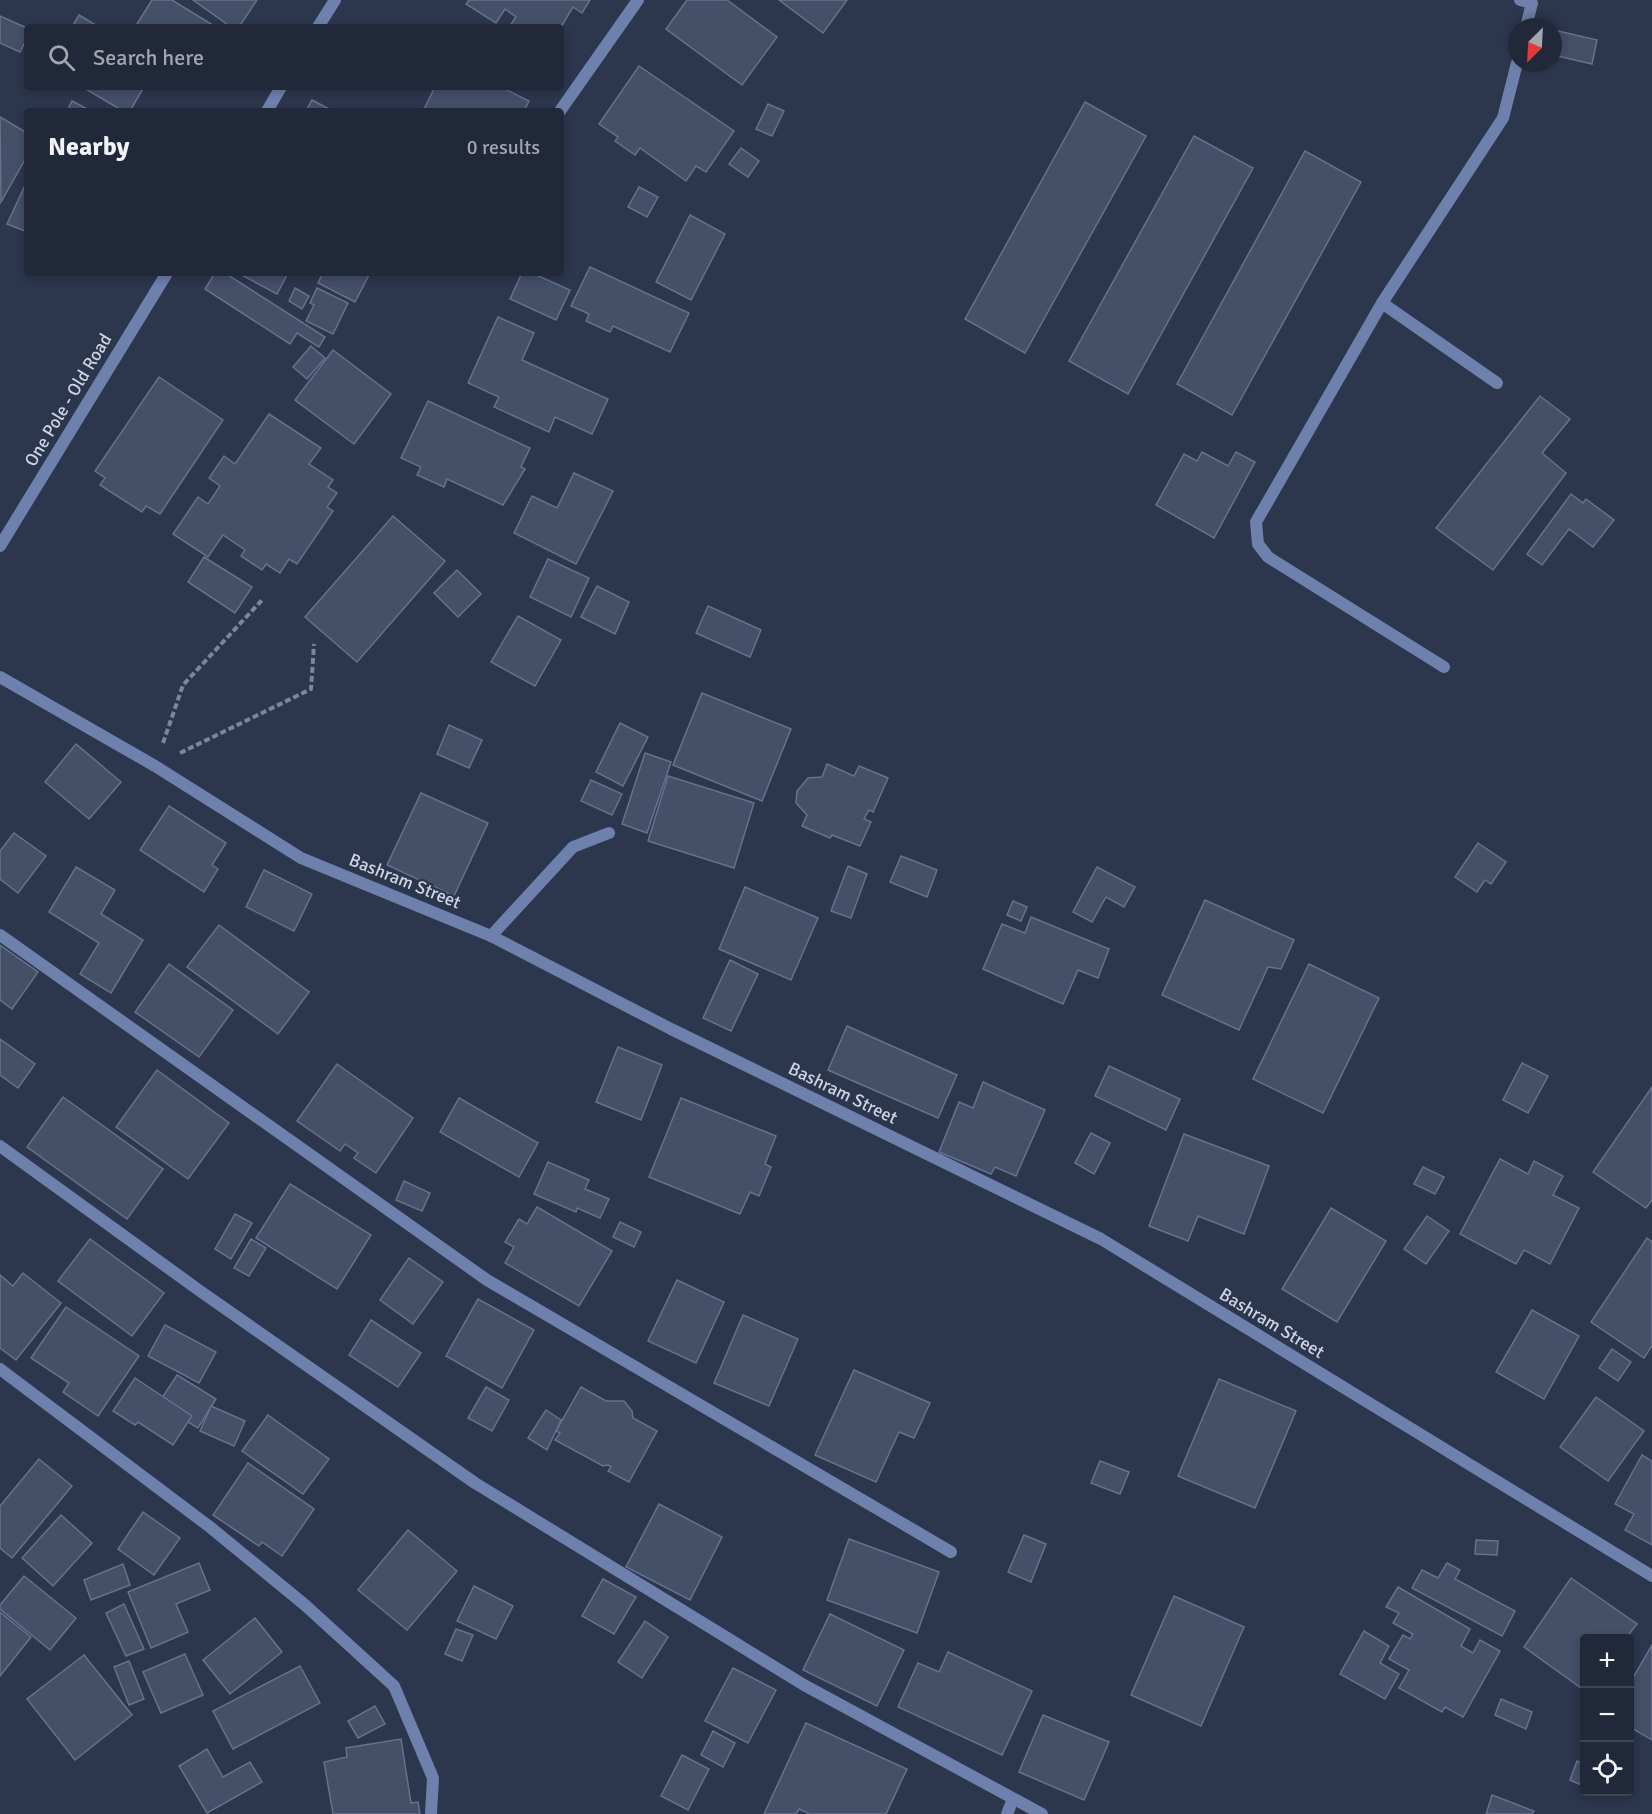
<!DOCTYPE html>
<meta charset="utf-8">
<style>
body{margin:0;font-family:Signika,sans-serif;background:#2d3445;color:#f1f3f6}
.controls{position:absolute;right:18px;bottom:18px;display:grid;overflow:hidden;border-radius:6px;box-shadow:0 3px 9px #0003}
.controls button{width:54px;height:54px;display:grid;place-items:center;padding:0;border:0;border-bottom:2px solid #3e4454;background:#21283a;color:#f1f3f6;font:30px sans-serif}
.compass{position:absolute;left:1508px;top:18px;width:54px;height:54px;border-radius:50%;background:#21283a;box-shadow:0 3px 9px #0003;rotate:204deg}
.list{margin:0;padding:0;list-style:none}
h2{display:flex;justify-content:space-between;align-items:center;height:78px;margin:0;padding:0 24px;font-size:26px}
h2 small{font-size:20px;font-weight:400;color:#a2a6af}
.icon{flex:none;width:33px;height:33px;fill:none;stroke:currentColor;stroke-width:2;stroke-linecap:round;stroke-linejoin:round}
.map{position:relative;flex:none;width:1652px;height:1814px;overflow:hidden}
.search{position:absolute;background:#21283a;box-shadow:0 3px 9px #0003;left:24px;top:24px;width:540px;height:66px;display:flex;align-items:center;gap:15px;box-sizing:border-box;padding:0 21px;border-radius:6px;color:#a2a6af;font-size:22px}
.panel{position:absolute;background:#21283a;box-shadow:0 3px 9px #0003;left:24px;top:108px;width:540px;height:168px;border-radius:6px}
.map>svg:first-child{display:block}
.building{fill:#444f68;stroke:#66728c;stroke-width:1.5}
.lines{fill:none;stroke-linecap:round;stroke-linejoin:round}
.path{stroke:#7d8598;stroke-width:4;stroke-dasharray:6 3;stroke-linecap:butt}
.minor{stroke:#6e81ac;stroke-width:12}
.tertiary{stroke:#6e81ac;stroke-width:12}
.labels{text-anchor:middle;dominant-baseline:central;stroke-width:5;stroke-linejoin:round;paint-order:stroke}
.street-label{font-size:18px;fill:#ced4e3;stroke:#2c364d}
</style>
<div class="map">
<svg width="1652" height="1814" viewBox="0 0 1652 1814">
<rect width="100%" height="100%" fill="#2c364d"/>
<g class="building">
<polygon points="152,0 172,0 216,27 143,27 137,24"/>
<polygon points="193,0 257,0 239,27 231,27"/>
<polygon points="469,0 590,0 582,13 573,7 561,27 509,27 516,17 505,9 496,23 466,4"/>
<polygon points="687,0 727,0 777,37 742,85 666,29"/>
<polygon points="779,0 847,0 823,33"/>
<polygon points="79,15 99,27 72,27"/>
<polygon points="0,16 27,28 27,38 20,52 0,43"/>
<polygon points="1554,30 1597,40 1592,64 1553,55"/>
<polygon points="639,66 734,131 706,172 696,166 686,181 640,148 635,155 615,141 618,137 599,124"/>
<polygon points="82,87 144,87 130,111 123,111"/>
<polygon points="435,87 501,87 529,101 524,111 423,111"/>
<polygon points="312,100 333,111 306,111"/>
<polygon points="72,101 91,111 67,111"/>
<polygon points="1085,102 1146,136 1025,353 965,319"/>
<polygon points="768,104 784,111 772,136 756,129"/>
<polygon points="0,117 27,133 27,156 1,202"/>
<polygon points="1194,136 1253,168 1128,394 1069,361"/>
<polygon points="741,148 759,161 748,177 729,164"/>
<polygon points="1305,151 1361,182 1232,415 1177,384"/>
<polygon points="27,181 27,232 7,224"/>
<polygon points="639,187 658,197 647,217 628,207"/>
<polygon points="690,215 725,234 691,300 656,282"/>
<polygon points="590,267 689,313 670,352 613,326 610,332 586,321 589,314 571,306"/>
<polygon points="215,273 225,273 325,337 319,347 297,333 290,344 205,289"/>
<polygon points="238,273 288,273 277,294"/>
<polygon points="323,273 370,273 355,302 318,283"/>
<polygon points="522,273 532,273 570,290 556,320 510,299"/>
<polygon points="295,288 309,296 302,309 289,301"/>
<polygon points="317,288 348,303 333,334 306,321 314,305 310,303"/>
<polygon points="498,317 534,333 522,360 608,399 592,434 555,417 549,432 494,407 499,397 468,383"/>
<polygon points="311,346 325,358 307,379 293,367"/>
<polygon points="333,350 391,394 354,444 295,400"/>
<polygon points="159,377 223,420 160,514 146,506 142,512 100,485 105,478 95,471"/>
<polygon points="1540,396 1570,419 1542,453 1566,473 1493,570 1436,528"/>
<polygon points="428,401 530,448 521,467 525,469 503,505 447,479 444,487 417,475 421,467 401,458"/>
<polygon points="269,414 321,448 309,464 333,480 328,487 337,493 327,507 333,511 297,564 289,559 280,573 266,564 262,570 241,556 245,550 223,535 208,557 173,534 198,497 208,504 220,486 209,478 224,456 235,464"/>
<polygon points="1202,452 1228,466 1236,452 1255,462 1214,538 1156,505 1184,454 1197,461"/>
<polygon points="574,473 613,491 576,564 514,533 532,496 557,508"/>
<polygon points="1571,494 1583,503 1586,499 1614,520 1593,547 1569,529 1542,565 1527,554"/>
<polygon points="393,516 445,561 357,662 305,617"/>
<polygon points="204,557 252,587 235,613 188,582"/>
<polygon points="548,559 589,578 571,617 530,597"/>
<polygon points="457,570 481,594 458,617 434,593"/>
<polygon points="597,586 629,602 615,634 581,617"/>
<polygon points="708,606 761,630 750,657 696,633"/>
<polygon points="518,616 561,640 535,686 491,662"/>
<polygon points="702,693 791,729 762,801 673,765"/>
<polygon points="620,723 648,737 623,786 596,772"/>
<polygon points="449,725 482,740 469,768 437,754"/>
<polygon points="76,744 121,782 89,819 45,782"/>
<polygon points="645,753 671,762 647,833 622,824"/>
<polygon points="827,764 854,776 859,766 888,778 873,812 869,810 864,819 871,822 860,846 832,835 830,838 802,826 807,815 796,803 797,791 808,778 822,777"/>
<polygon points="668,776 754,803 734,868 648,841"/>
<polygon points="591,780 622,794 612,815 581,801"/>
<polygon points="421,793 488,823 454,896 387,865"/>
<polygon points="169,806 226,843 212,865 218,869 204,892 140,850"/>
<polygon points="14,833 46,856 18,893 0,879 0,851"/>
<polygon points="1478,843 1506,862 1491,884 1485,880 1477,892 1455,877"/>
<polygon points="901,856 937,870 927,897 890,882"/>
<polygon points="848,866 867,874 851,918 831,911"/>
<polygon points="76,867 115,890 101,914 143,940 111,993 80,974 99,943 49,912"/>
<polygon points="1097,867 1135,887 1124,907 1106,897 1092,922 1073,912"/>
<polygon points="264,870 312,894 294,931 246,907"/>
<polygon points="745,887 818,918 791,980 719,949"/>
<polygon points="1205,900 1294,940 1281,969 1268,967 1239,1030 1162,995"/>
<polygon points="1013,901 1027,907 1021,921 1007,915"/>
<polygon points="1031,917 1109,949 1098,978 1078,970 1063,1004 983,969 1002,924 1025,933"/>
<polygon points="219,925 309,992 278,1034 187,967"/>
<polygon points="0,945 38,972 12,1009 0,1000"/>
<polygon points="730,960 758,974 731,1031 703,1018"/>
<polygon points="169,964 233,1010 199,1057 135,1012"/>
<polygon points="1309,964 1379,998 1323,1113 1253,1079"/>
<polygon points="847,1026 957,1075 938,1118 828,1070"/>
<polygon points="0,1039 35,1064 18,1088 0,1075"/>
<polygon points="618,1047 662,1065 641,1120 596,1102"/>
<polygon points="1522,1063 1548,1076 1528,1113 1503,1100"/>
<polygon points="337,1064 413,1118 376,1173 354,1158 358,1153 345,1144 340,1151 297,1121"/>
<polygon points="1109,1066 1180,1099 1166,1130 1095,1096"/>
<polygon points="157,1070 229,1123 188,1179 116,1127"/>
<polygon points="983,1082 1045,1110 1016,1176 995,1167 991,1174 939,1152 959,1102 973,1108"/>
<polygon points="1652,1087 1652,1200 1646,1208 1593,1172"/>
<polygon points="63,1097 163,1169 127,1219 27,1147"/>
<polygon points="459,1098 538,1143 519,1177 440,1132"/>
<polygon points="681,1098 776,1136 765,1164 771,1167 759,1196 750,1192 740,1214 649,1177"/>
<polygon points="1091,1133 1110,1143 1094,1174 1075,1163"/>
<polygon points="1184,1134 1269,1166 1244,1234 1198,1216 1188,1241 1149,1226"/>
<polygon points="1500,1159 1528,1174 1534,1161 1563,1176 1553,1195 1579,1208 1550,1264 1524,1250 1516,1264 1460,1234"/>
<polygon points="548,1162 589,1180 585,1189 609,1199 600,1218 577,1208 576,1212 534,1194"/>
<polygon points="1423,1167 1444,1177 1435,1194 1414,1184"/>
<polygon points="404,1181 430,1193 422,1211 396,1200"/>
<polygon points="290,1184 371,1235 337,1289 256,1238"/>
<polygon points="537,1207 612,1251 579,1306 505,1263 514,1247 505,1242 519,1219 527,1224"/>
<polygon points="1331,1208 1386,1241 1337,1322 1282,1289"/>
<polygon points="235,1214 252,1223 231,1259 215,1249"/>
<polygon points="1427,1216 1449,1231 1426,1264 1404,1249"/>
<polygon points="620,1222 641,1232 634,1247 613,1237"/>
<polygon points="1647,1238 1652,1242 1652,1346 1644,1358 1591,1322"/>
<polygon points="90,1239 164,1293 132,1336 58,1281"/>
<polygon points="251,1239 266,1248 249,1276 234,1268"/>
<polygon points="409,1258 443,1282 413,1324 380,1300"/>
<polygon points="23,1273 61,1303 16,1360 0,1348 0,1275 13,1286"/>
<polygon points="677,1280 724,1302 696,1363 648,1341"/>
<polygon points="478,1299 534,1330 502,1388 446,1356"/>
<polygon points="66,1307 139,1356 98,1416 63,1392 69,1383 31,1358"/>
<polygon points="1532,1310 1579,1336 1544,1399 1496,1372"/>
<polygon points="743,1315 798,1339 769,1406 714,1383"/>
<polygon points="371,1320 421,1353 398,1387 349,1355"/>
<polygon points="165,1325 216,1352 199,1383 148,1356"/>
<polygon points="1612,1349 1631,1362 1618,1381 1599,1368"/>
<polygon points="854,1370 930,1403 914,1438 899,1432 876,1482 815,1455"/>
<polygon points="177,1375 216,1399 198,1428 183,1419 181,1423 156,1407"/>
<polygon points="135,1378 192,1416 173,1445 138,1422 135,1425 113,1411"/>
<polygon points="1219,1379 1296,1411 1255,1508 1178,1476"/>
<polygon points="486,1387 509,1400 492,1431 468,1418"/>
<polygon points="581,1387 606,1401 624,1401 632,1411 633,1418 657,1431 629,1482 608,1471 611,1467 608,1465 603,1466 555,1440 560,1433 556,1431"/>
<polygon points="1596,1397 1644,1431 1608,1481 1560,1447"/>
<polygon points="211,1406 245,1421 234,1446 200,1431"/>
<polygon points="546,1410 561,1420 547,1450 528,1438"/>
<polygon points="268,1415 329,1459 303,1494 242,1451"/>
<polygon points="1642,1455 1652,1461 1652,1545 1625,1530 1634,1514 1615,1504"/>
<polygon points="39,1459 72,1486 12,1558 0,1548 0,1506"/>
<polygon points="1100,1461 1129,1472 1120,1494 1091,1483"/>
<polygon points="248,1463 314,1509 282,1556 262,1542 259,1546 213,1515"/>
<polygon points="659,1504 722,1537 690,1600 626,1567"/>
<polygon points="143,1512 180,1538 154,1575 118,1549"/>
<polygon points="61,1515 92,1543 53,1586 22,1558"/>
<polygon points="408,1530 457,1571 407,1630 358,1590"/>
<polygon points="1024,1535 1046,1544 1031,1582 1008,1572"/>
<polygon points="849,1539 939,1572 917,1633 827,1600"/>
<polygon points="1476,1540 1498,1541 1497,1555 1475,1554"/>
<polygon points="199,1563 210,1590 176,1604 188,1632 151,1648 128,1592"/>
<polygon points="1447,1563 1460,1570 1455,1579 1515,1611 1502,1636 1412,1588 1422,1570 1438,1578"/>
<polygon points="123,1564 130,1585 91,1600 84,1580"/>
<polygon points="24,1576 76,1618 50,1650 0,1609 0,1605"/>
<polygon points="1571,1578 1637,1624 1626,1638 1584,1638 1584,1690 1524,1647"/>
<polygon points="603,1579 636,1597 614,1634 582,1616"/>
<polygon points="474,1586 513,1606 496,1639 457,1621"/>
<polygon points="1398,1587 1470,1629 1461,1646 1473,1653 1480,1640 1500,1651 1463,1717 1445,1707 1442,1712 1399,1688 1409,1670 1389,1659 1403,1635 1410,1639 1413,1634 1393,1623 1399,1613 1386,1607"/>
<polygon points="1174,1596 1244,1627 1201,1726 1131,1695"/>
<polygon points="124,1604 144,1649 126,1656 106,1613"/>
<polygon points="0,1612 31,1637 0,1676"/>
<polygon points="830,1614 904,1650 877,1706 803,1670"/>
<polygon points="255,1618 282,1652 230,1694 203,1660"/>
<polygon points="645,1621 668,1637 642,1678 618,1662"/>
<polygon points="456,1629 473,1635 462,1661 445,1654"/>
<polygon points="1364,1631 1389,1646 1380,1663 1399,1674 1385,1699 1340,1674"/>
<polygon points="1652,1645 1652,1740 1630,1727 1630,1683"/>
<polygon points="948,1652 1032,1691 1002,1755 898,1707 918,1663 939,1672"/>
<polygon points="185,1654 203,1695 161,1713 143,1672"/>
<polygon points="84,1655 132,1715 75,1760 27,1699"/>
<polygon points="129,1661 144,1699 129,1705 114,1667"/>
<polygon points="300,1666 320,1703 233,1749 213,1711"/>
<polygon points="733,1668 776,1690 748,1743 705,1721"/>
<polygon points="1501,1699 1532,1712 1526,1729 1495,1715"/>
<polygon points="375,1706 385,1724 358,1738 348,1721"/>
<polygon points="1043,1715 1109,1742 1084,1800 1019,1772"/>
<polygon points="806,1723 907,1769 886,1814 810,1814 799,1809 796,1814 764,1814"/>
<polygon points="713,1731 735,1743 723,1767 701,1755"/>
<polygon points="401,1739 411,1803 418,1802 420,1814 333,1814 324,1762 347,1757 346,1748"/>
<polygon points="207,1749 223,1777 250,1762 262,1782 207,1813 179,1766"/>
<polygon points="682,1755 709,1769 688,1810 661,1796"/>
<polygon points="1577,1761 1584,1764 1584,1786 1570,1780"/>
<polygon points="1492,1795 1534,1811 1532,1814 1486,1814"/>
</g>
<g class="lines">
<g class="path">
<polyline points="163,743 183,685 263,599"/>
<polyline points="180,753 311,689 314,644"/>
</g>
<g class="minor">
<polyline points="1520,0 1532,3 1526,27"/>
<polyline points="560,111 638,0"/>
<polyline points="1382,303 1497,383"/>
<polyline points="1444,667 1268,557 1258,544 1256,522 1382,303 1503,118 1517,63"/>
<polyline points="0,677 155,766 301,858 491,936 671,1029 1101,1239 1652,1576"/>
<polyline points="0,935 487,1280 951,1552"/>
<polyline points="491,936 573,847 609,833"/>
<polyline points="0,1146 200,1291 475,1483 804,1685 1042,1814"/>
<polyline points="0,1369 210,1527 305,1605 394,1686 433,1778 431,1814"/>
<polyline points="1007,1814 1013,1799"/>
</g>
<g class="tertiary">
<polyline points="318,27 335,0"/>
<polyline points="267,111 281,87"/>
<polyline points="0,546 167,273"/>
</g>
</g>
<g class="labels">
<g class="street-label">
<text transform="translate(68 400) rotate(-59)">One Pole - Old Road</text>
<text transform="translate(405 881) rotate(22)">Bashram Street</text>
<text transform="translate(843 1093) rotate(26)">Bashram Street</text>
<text transform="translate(1272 1323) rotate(31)">Bashram Street</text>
</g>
</g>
</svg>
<div class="controls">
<button>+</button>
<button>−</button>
<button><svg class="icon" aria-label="locate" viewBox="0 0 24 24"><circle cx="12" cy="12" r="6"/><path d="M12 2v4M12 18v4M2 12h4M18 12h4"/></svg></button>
</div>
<svg class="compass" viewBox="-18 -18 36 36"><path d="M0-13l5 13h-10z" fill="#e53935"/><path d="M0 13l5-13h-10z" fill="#a2a6af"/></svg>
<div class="search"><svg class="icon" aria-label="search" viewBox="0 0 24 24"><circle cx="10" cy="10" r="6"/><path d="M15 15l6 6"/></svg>Search here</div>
<section class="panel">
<h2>Nearby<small>0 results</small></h2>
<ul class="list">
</ul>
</section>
</div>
